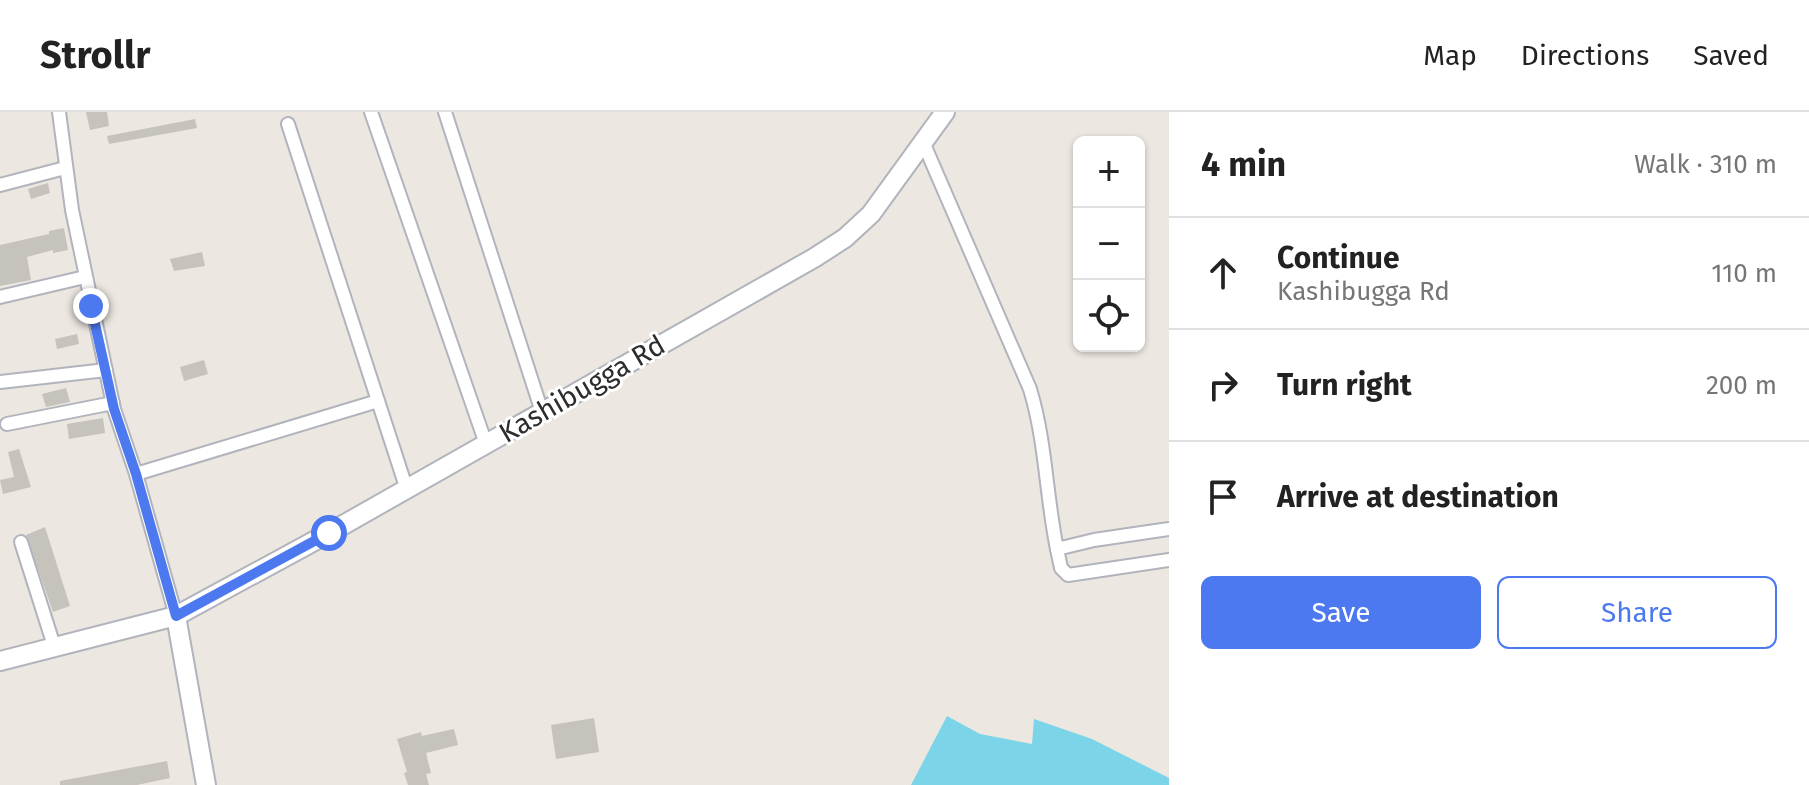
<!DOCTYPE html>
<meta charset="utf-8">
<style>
body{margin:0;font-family:"Fira Sans",sans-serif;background:#f2f2f2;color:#222}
.controls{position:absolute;right:24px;top:24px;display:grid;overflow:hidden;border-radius:12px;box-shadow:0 2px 6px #0004}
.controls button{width:72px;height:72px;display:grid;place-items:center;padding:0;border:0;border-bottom:2px solid #e0e0e0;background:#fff;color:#222;font:40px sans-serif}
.stop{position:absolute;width:24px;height:24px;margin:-18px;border:6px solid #4c79ef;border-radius:50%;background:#fff}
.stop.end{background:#4c79ef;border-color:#fff;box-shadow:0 2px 8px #0008}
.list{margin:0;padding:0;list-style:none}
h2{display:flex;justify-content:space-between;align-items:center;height:104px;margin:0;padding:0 32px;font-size:34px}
h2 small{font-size:26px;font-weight:400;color:#767676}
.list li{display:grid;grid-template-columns:52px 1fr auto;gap:24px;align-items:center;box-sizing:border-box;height:112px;padding:0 32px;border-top:2px solid #e0e0e0}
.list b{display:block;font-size:30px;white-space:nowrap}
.list p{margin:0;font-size:26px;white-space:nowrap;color:#767676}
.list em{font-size:26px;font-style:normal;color:#767676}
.actions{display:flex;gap:16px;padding:24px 32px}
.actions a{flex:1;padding:18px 0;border:2px solid #4c79ef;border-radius:12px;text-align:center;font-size:28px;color:#4c79ef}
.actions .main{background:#4c79ef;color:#fff}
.icon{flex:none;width:44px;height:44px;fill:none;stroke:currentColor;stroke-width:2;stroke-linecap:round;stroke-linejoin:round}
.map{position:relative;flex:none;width:1169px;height:673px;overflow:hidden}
header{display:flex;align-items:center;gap:48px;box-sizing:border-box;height:112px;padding:0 40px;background:#fff;border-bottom:2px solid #e0e0e0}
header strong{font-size:38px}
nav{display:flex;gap:44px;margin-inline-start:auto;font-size:28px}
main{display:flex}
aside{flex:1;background:#fff}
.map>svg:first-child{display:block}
.water{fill:#7bd4e8}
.building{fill:#c6c2bc}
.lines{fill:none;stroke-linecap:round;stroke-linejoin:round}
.street-casing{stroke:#b1b4bc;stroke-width:16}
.secondary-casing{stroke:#b1b4bc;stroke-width:22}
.street{stroke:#fff;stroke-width:12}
.secondary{stroke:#fff;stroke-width:18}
.route{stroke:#4c79ef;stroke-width:10}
.labels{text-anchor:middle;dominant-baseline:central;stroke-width:6;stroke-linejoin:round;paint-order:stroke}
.street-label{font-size:28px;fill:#2d2d2d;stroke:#fff}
</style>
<header>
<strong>Strollr</strong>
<nav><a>Map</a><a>Directions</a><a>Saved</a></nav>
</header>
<main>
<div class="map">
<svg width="1169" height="673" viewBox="0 0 1169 673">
<rect width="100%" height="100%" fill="#ede7e1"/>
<polygon class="water" points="947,604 980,622 1032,632 1034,607 1092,627 1169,666 1169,673 911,673"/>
<g class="building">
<polygon points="86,0 107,0 109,14 90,18"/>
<polygon points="195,7 197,16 109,32 107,24"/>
<polygon points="48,71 50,81 31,87 28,77"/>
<polygon points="64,116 68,138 53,141 53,138 27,145 31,168 0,174 0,133 49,122 49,119"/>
<polygon points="202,140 205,154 174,159 170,147"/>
<polygon points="77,222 79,232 57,237 55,227"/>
<polygon points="204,248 208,262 184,269 180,255"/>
<polygon points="66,276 70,290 46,295 42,282"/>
<polygon points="103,306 105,321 69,327 67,312"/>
<polygon points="19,337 31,375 3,382 0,368 14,365 8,340"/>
<polygon points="45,415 70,494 53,500 26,423"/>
<polygon points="594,606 599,640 556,647 551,613"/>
<polygon points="454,617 458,633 426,641 431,661 426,662 429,673 408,673 404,661 407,660 397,627 421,620 422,624"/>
<polygon points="167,649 170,666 137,673 60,673 60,669"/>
</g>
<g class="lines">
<g class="street-casing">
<g id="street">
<polyline points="59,0 72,98 114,297 136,362 176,504"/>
<polyline points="371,0 486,332"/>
<polyline points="445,0 542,300"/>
<polyline points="288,12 406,375"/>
<path d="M 923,30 L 1030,277 C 1046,330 1046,384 1057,437 L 1094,428 L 1169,417"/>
<polyline points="0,73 65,56"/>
<polyline points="0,185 85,165"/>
<polyline points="0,270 106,258"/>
<polyline points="7,312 113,291"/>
<polyline points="136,362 378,289"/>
<polyline points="21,430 55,537"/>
<polyline points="1057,437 1061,456 1068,463 1169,448"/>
</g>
</g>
<g class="secondary-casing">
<g id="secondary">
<polyline points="176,504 206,673"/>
<polyline points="0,549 176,504 329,421 814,146 845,126 871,102 945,0"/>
</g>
</g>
<use href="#street" class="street"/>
<use href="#secondary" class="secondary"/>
</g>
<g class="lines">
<polyline class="route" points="91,194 114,297 136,362 176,504 329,421"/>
</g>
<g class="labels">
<g class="street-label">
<text transform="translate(582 277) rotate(-30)">Kashibugga Rd</text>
</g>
</g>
</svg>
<div class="controls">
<button>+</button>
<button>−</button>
<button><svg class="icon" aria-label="locate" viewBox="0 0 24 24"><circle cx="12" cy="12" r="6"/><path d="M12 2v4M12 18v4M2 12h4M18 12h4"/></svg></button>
</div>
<div class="stop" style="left:329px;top:421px"></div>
<div class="stop end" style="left:91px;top:194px"></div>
</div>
<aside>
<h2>4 min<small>Walk · 310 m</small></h2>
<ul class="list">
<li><svg class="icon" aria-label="ahead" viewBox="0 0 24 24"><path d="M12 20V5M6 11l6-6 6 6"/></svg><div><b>Continue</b><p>Kashibugga Rd</p></div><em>110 m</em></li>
<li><svg class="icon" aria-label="right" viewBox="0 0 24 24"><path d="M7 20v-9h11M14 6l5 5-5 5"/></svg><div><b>Turn right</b></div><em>200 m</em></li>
<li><svg class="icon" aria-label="arrive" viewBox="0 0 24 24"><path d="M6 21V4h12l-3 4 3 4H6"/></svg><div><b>Arrive at destination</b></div></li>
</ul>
<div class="actions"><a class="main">Save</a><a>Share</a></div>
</aside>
</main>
